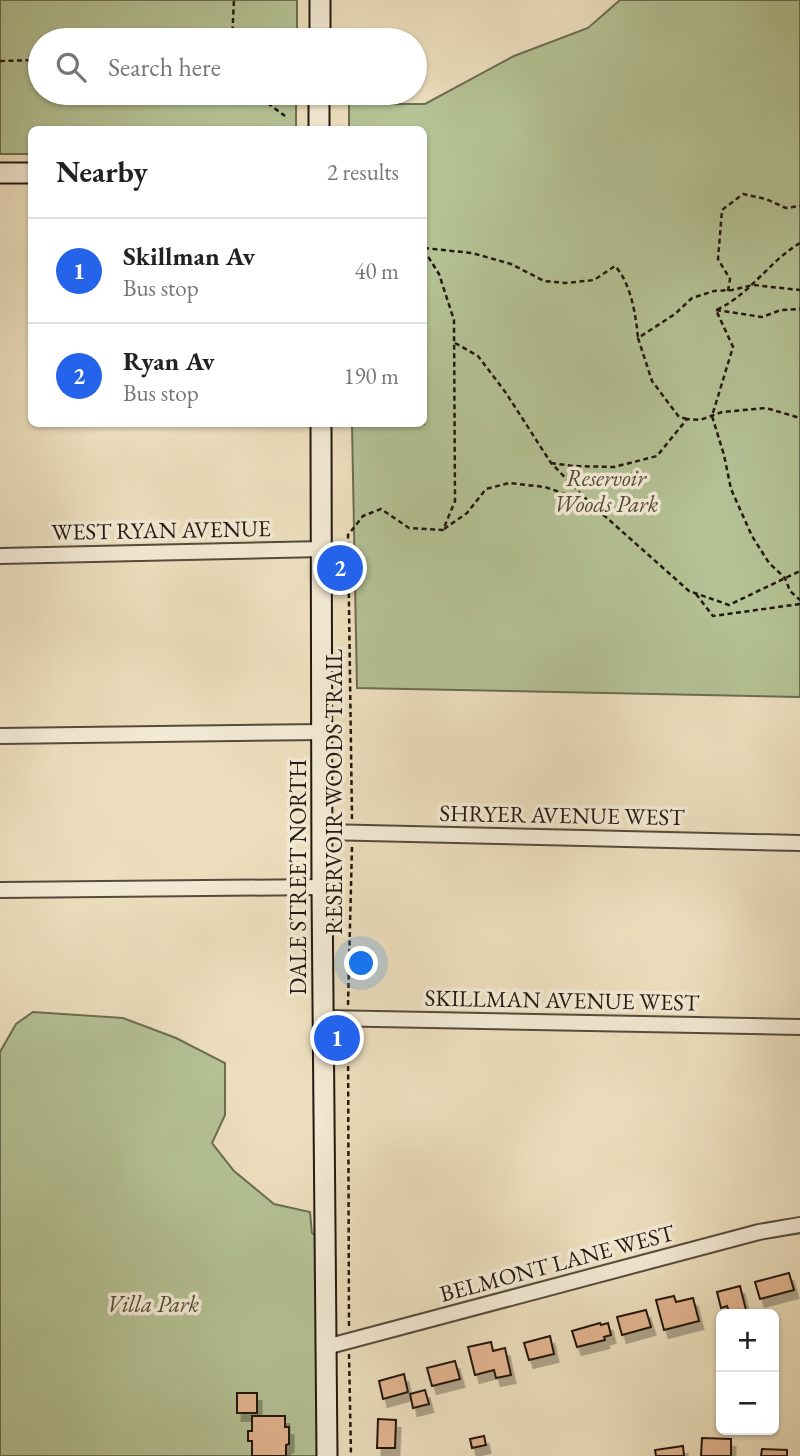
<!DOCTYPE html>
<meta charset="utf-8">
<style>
body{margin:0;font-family:"EB Garamond",serif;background:#f2f2f2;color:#222}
.controls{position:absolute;right:21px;bottom:21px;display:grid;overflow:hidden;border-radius:10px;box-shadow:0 2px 5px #0004}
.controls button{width:63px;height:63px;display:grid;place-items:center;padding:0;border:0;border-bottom:2px solid #e0e0e0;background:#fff;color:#222;font:35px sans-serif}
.you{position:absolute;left:362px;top:964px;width:24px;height:24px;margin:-18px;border:5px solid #fff;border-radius:50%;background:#1a73e8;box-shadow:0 0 0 10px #1a73e833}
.badge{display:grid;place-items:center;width:46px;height:46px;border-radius:50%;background:#2563eb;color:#fff;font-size:23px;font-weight:700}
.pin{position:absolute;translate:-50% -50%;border:4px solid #fff;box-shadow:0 2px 7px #0006}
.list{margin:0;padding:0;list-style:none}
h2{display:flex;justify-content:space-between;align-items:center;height:91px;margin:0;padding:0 28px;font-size:30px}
h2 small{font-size:23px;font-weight:400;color:#767676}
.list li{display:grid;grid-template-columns:46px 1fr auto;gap:21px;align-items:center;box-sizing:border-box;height:105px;padding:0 28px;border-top:2px solid #e0e0e0}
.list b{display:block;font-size:26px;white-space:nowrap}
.list p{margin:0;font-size:23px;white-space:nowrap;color:#767676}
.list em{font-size:23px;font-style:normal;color:#767676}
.icon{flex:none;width:38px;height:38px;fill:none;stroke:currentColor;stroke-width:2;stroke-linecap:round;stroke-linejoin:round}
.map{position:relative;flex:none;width:800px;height:1456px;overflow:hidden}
.search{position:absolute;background:#fff;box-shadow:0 2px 5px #0004;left:28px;top:28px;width:399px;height:77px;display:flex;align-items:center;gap:18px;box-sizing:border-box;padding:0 24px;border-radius:38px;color:#767676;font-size:26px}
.panel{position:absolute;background:#fff;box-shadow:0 2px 5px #0004;left:28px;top:126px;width:399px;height:301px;border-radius:10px}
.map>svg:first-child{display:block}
.green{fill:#b4c295;stroke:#6c6d52;stroke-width:2}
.building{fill:#e4b691;stroke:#241810;stroke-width:2;filter:url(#shadow)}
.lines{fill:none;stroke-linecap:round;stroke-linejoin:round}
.street-casing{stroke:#564a3c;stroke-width:18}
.secondary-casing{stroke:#241810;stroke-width:23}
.path{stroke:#241810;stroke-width:2.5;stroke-dasharray:5 3.5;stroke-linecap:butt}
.street{stroke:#f3ead5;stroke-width:14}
.secondary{stroke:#f3ead5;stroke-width:19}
.labels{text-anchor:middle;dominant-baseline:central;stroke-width:7;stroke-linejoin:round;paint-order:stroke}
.park-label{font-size:23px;font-style:italic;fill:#4f4b38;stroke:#f3ead5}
.street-label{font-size:23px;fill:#241810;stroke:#f3ead5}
</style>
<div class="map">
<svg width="800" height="1456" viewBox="0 0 800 1456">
<defs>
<filter id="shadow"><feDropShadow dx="4.5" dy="8" stdDeviation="0" flood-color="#0004"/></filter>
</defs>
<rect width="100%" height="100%" fill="#eddfbe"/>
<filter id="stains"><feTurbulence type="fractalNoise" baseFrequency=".00286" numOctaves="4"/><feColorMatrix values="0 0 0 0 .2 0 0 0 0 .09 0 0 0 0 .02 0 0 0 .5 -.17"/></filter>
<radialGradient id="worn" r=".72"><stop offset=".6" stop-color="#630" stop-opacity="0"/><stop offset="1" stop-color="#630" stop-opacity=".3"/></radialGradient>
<g class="green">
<polygon points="0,0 297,0 297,40 40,40 40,93 296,93 296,129 32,130 31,154 0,154"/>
<polygon points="620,0 800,0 800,697 357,688 352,424 424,424 424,130 349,129 349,104 425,104 514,56 588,28"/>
<polygon points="33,1012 123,1018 176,1038 225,1063 225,1115 212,1143 234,1171 274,1204 310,1212 312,1233 326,1243 327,1456 0,1456 0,1052 16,1024"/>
</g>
<g class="building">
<polygon points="789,1273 794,1290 760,1299 755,1282"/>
<polygon points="740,1286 746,1310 730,1314 727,1306 721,1308 717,1292"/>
<polygon points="674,1296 676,1302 693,1298 699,1321 664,1330 656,1300"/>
<polygon points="646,1310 651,1327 622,1335 617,1317"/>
<polygon points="600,1323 601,1325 608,1323 611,1335 604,1337 605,1340 577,1347 572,1331"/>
<polygon points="550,1336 554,1354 529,1360 524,1343"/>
<polygon points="491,1342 493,1351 505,1348 511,1375 496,1378 494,1370 475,1375 468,1347"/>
<polygon points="455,1361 460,1379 432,1386 427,1368"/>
<polygon points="404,1374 408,1392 383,1399 379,1381"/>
<polygon points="425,1390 429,1404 413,1408 410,1394"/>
<rect x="237" y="1393" width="20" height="20"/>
<polygon points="252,1416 285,1416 285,1427 289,1427 289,1444 286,1445 286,1456 252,1456 252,1441 248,1441 248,1431 252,1431"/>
<polygon points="378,1419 396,1420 395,1448 377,1448"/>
<polygon points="484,1436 486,1445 472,1448 470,1439"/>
<polygon points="702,1438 731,1439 731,1456 701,1456"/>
<polygon points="683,1446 684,1456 656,1456 655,1450"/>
<polygon points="762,1449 787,1450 787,1456 761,1456"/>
</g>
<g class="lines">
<g class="street-casing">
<g id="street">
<polyline points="0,556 323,549"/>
<polyline points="0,736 322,732"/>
<polyline points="322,832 800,843"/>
<polyline points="0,890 322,887"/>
<polyline points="324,1018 800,1027"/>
<polyline points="326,1347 759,1232 800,1225"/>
</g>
</g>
<g class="secondary-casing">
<g id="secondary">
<polyline points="320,40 320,0"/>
<polyline points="319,130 319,93"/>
<polyline points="0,173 32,173"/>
<polyline points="321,424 322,887 327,1456"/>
</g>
</g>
<g class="path">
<polyline points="232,40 234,0"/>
<polyline points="0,61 40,60"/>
<polyline points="254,93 285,116"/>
<path d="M 800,243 C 768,262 750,295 716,310 L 733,347 L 712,416 L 724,455 L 731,489 L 752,536 L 769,563 L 785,578 L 790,591 L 800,600"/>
<path d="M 424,248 L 472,253 L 511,264 L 544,281 L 566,283 L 594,280 L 615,266 C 631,283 636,316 638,338"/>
<polyline points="728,291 730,279 718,259 722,210 743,194 766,199 786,208 800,206"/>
<polyline points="716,310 762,317 781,310 800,309"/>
<polyline points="455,343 478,356 506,393 551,463 589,502 689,591 729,605 800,571"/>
<polyline points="687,419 679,417 652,381 638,338 675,314 692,298 714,291 732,290 753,285 800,290"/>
<polyline points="551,463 573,466 614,467 657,456 687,419 700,420 722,412 766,408 800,418"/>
<polyline points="444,529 467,513 486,489 509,483 545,487 586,501"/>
<polyline points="696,594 713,616 800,604"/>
<polyline points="352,819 348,535 363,516 381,509 409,528 443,530 455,501 454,320 439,274 424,250"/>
<polyline points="348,1005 352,847"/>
<polyline points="348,1032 349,1327"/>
<polyline points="349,1354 351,1456"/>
</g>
<use href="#street" class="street"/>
<use href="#secondary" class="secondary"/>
</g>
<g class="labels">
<g class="park-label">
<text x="606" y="478">Reservoir<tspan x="606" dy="26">Woods Park</tspan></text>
<text x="153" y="1304">Villa Park</text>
</g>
<g class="street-label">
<text transform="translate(161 530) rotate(-1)">WEST RYAN AVENUE</text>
<text transform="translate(334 792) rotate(-90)">RESERVOIR WOODS TRAIL</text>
<text transform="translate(562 815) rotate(1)">SHRYER AVENUE WEST</text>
<text transform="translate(298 877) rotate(-90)">DALE STREET NORTH</text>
<text transform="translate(562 1000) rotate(1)">SKILLMAN AVENUE WEST</text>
<text transform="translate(557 1263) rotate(-15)">BELMONT LANE WEST</text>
</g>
</g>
<rect width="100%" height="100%" filter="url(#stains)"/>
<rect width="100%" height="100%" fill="url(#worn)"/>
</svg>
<div class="controls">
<button>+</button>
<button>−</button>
</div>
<div class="you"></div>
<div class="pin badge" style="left:337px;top:1038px">1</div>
<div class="pin badge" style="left:340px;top:568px">2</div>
<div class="search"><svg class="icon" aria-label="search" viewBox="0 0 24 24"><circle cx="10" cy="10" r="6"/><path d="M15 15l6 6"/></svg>Search here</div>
<section class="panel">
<h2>Nearby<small>2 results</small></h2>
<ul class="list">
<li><span class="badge">1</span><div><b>Skillman Av</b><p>Bus stop</p></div><em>40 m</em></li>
<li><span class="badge">2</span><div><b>Ryan Av</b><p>Bus stop</p></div><em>190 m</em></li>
</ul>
</section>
</div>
